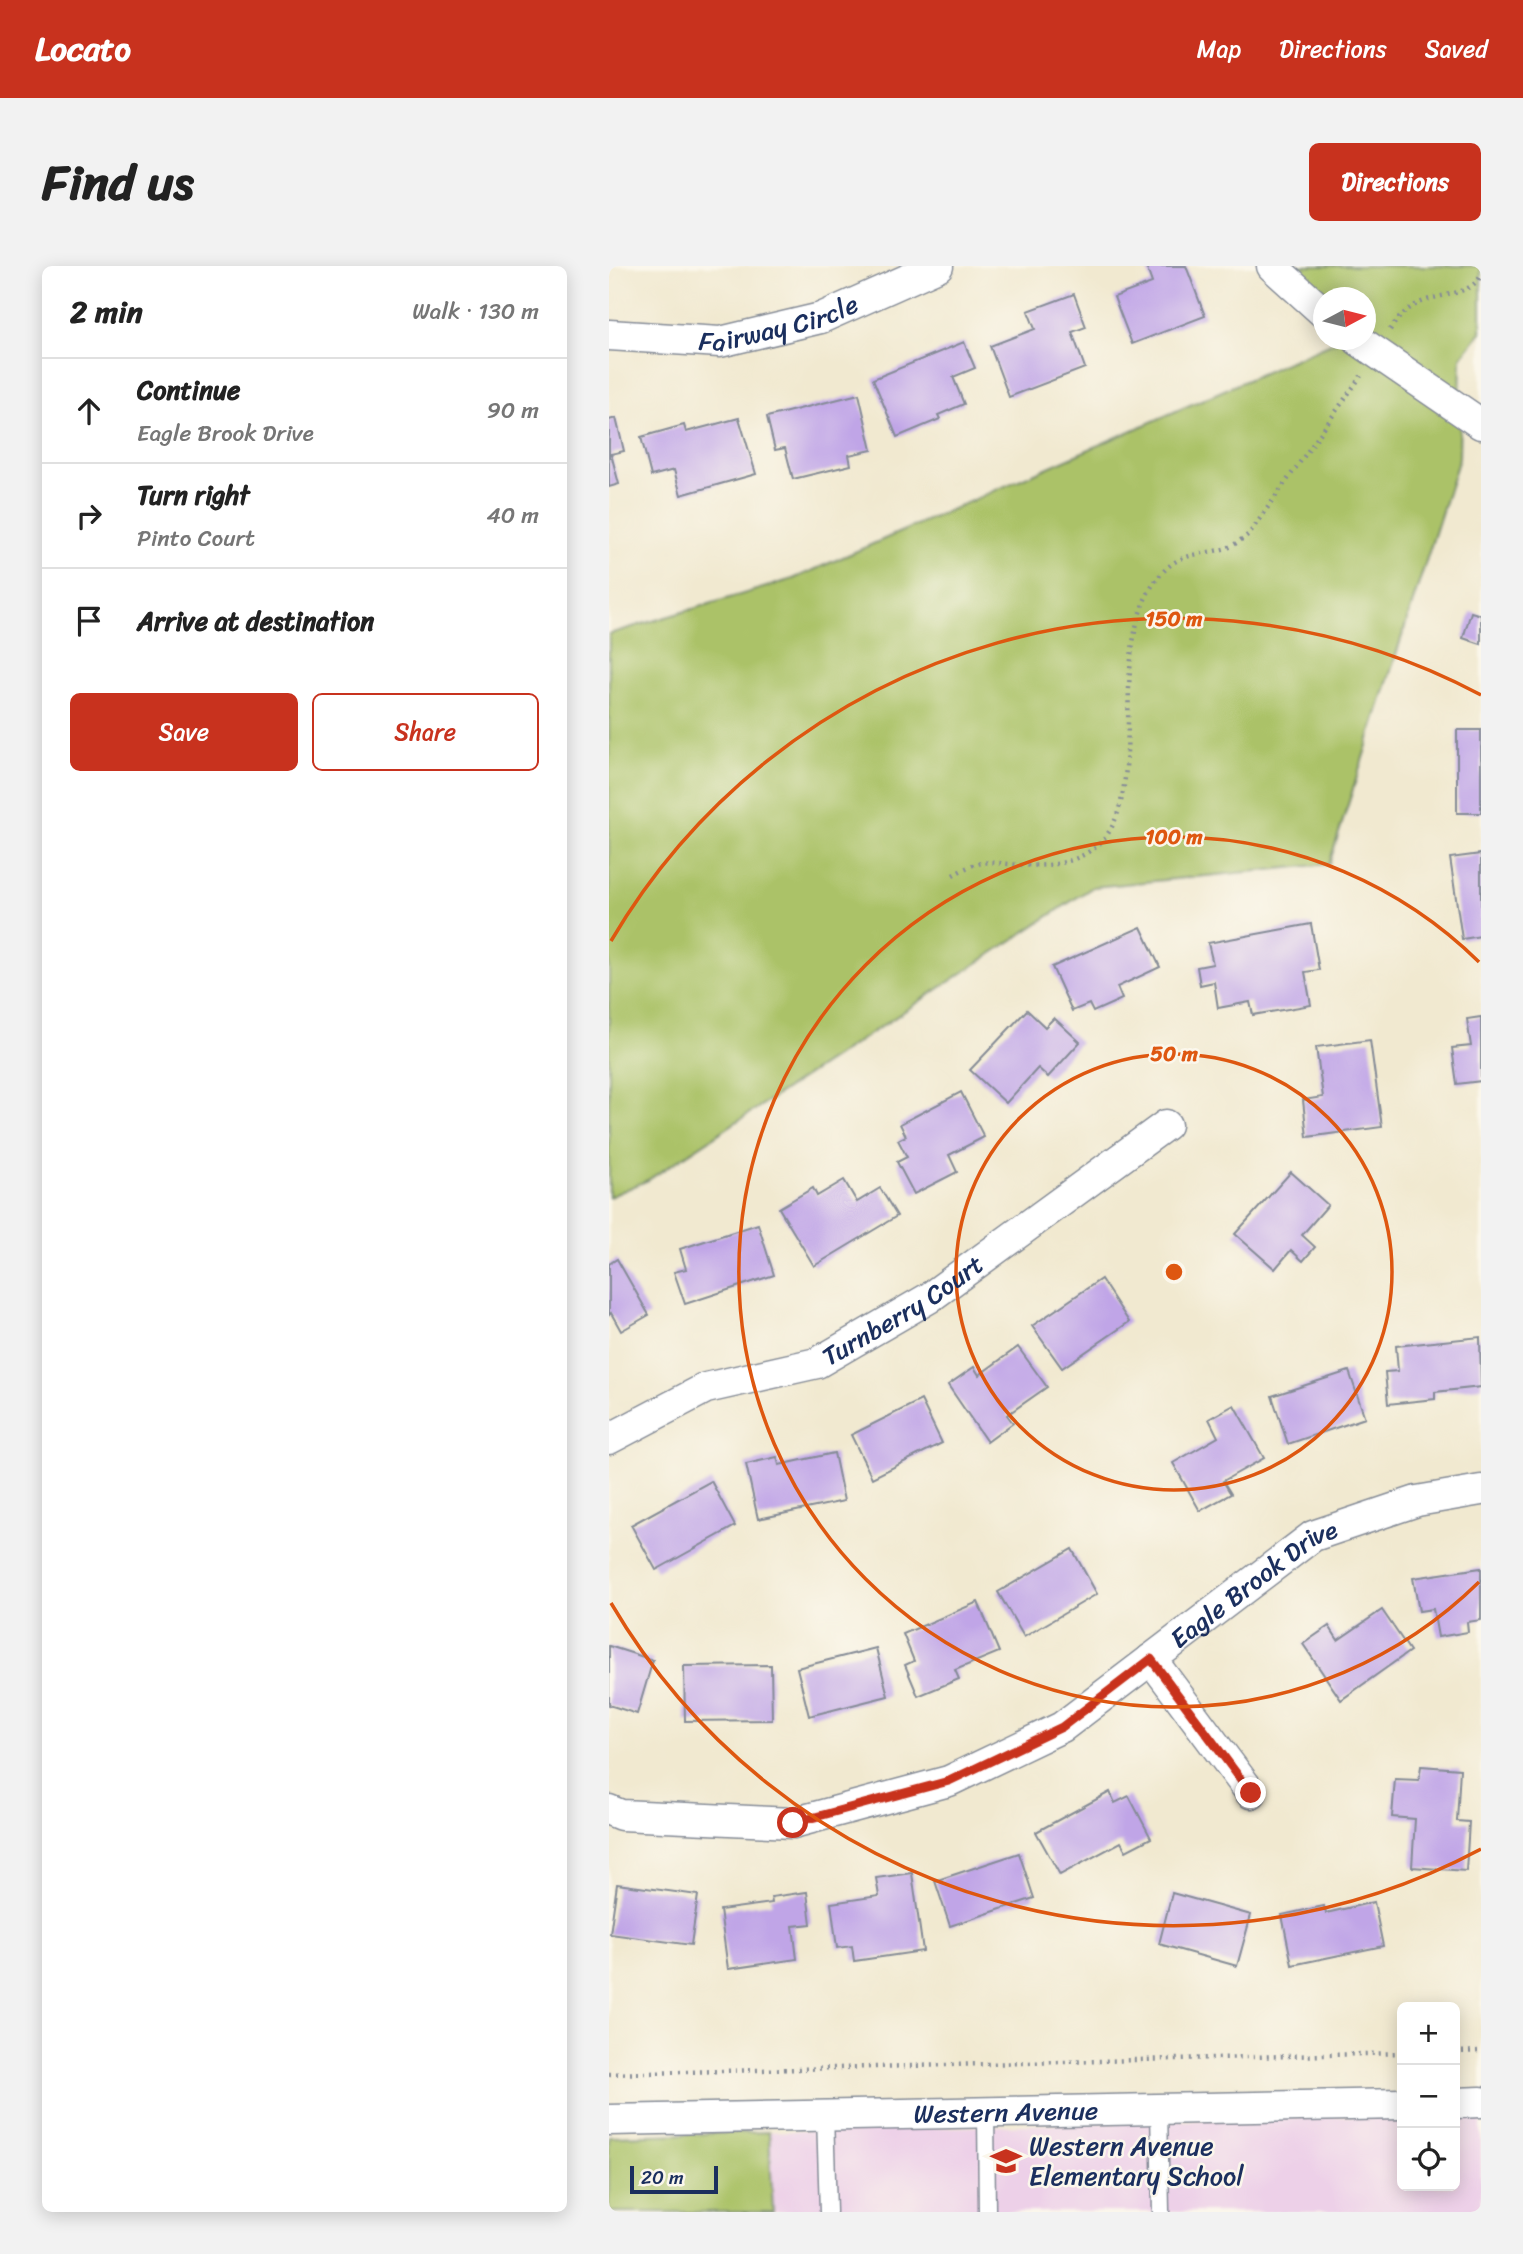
<!DOCTYPE html>
<meta charset="utf-8">
<style>
body{margin:0;font-family:Sriracha,sans-serif;background:#f2f2f2;color:#222}
.controls{position:absolute;right:21px;bottom:21px;display:grid;overflow:hidden;border-radius:10px;box-shadow:0 4px 18px #0003}
.controls button{width:63px;height:63px;display:grid;place-items:center;padding:0;border:0;border-bottom:2px solid #e0e0e0;background:#fff;color:#222;font:35px sans-serif}
.compass{position:absolute;left:704px;top:21px;width:63px;height:63px;border-radius:50%;background:#fff;box-shadow:0 4px 18px #0003;rotate:83deg}
.scale{position:absolute;left:21px;bottom:18px;width:88px;box-sizing:border-box;padding-left:7px;border:4px solid #1b2f5e;border-top:0;font-size:19px;line-height:24px;white-space:nowrap;color:#1b2f5e;-webkit-text-stroke:5px #fbf7ec;paint-order:stroke}
.stop{position:absolute;width:21px;height:21px;margin:-16px;border:5px solid #c8321e;border-radius:50%;background:#fff}
.stop.end{background:#c8321e;border-color:#fff;box-shadow:0 2px 7px #0008}
.list{margin:0;padding:0;list-style:none}
h2{display:flex;justify-content:space-between;align-items:center;height:91px;margin:0;padding:0 28px;font-size:30px}
h2 small{font-size:23px;font-weight:400;color:#767676}
.list li{display:grid;grid-template-columns:46px 1fr auto;gap:21px;align-items:center;box-sizing:border-box;height:105px;padding:0 28px;border-top:2px solid #e0e0e0}
.list b{display:block;font-size:26px;white-space:nowrap}
.list p{margin:0;font-size:23px;white-space:nowrap;color:#767676}
.list em{font-size:23px;font-style:normal;color:#767676}
.actions{display:flex;gap:14px;padding:21px 28px}
.actions a{flex:1;padding:16px 0;border:2px solid #c8321e;border-radius:10px;text-align:center;font-size:24px;color:#c8321e}
.actions .main{background:#c8321e;color:#fff}
.icon{flex:none;width:38px;height:38px;fill:none;stroke:currentColor;stroke-width:2;stroke-linecap:round;stroke-linejoin:round}
.map{position:relative;flex:none;width:872px;height:1946px;overflow:hidden;border-radius:10px}
header{display:flex;align-items:center;gap:42px;box-sizing:border-box;height:98px;padding:0 35px;background:#c8321e;color:#fff}
header strong{font-size:33px}
nav{display:flex;gap:38px;margin-inline-start:auto;font-size:24px}
.intro{display:flex;align-items:center;justify-content:space-between;box-sizing:border-box;height:168px;padding:0 42px}
h1{margin:0;font-size:49px}
.button{padding:18px 32px;border-radius:10px;background:#c8321e;color:#fff;font-size:24px;font-weight:700}
main{display:flex;gap:42px;padding:0 42px}
aside{flex:1;background:#fff;border-radius:10px;box-shadow:0 4px 18px #0003}
.map>svg:first-child{display:block}
.built{fill:#edd0e8}
.green{fill:#abc267;stroke:#637862;stroke-width:2}
.building{fill:#c0a5e7}
.lines{fill:none;stroke-linecap:round;stroke-linejoin:round}
.service-casing{stroke:#868c97;stroke-width:19}
.minor-casing{stroke:#868c97;stroke-width:33}
.path{stroke:#868c97;stroke-width:4.5;stroke-dasharray:2 5;stroke-linecap:butt}
.service{stroke:#fff;stroke-width:16}
.minor{stroke:#fff;stroke-width:30}
.route{stroke:#c8321e;stroke-width:9}
.ring{fill:none;stroke:#de5710;stroke-width:3.5}
.labels{text-anchor:middle;dominant-baseline:central;stroke-width:5;stroke-linejoin:round;paint-order:stroke}
.street-label{font-size:26px;fill:#1b2f5e;stroke:#fbf7ec}
.poi-label{font-size:26px;fill:#1b2f5e;stroke:#fbf7ec;text-anchor:start}
.centre{fill:#de5710;stroke:#fbf7ec;stroke-width:3.5}
.ring-label{font-size:21px;text-anchor:middle;font-weight:bold;fill:#de5710;stroke:#fbf7ec;stroke-width:5;stroke-linejoin:round;paint-order:stroke}
</style>
<header>
<strong>Locato</strong>
<nav><a>Map</a><a>Directions</a><a>Saved</a></nav>
</header>
<div class="intro"><h1>Find us</h1><a class="button">Directions</a></div>
<main>
<aside>
<h2>2 min<small>Walk · 130 m</small></h2>
<ul class="list">
<li><svg class="icon" aria-label="ahead" viewBox="0 0 24 24"><path d="M12 20V5M6 11l6-6 6 6"/></svg><div><b>Continue</b><p>Eagle Brook Drive</p></div><em>90 m</em></li>
<li><svg class="icon" aria-label="right" viewBox="0 0 24 24"><path d="M7 20v-9h11M14 6l5 5-5 5"/></svg><div><b>Turn right</b><p>Pinto Court</p></div><em>40 m</em></li>
<li><svg class="icon" aria-label="arrive" viewBox="0 0 24 24"><path d="M6 21V4h12l-3 4 3 4H6"/></svg><div><b>Arrive at destination</b></div></li>
</ul>
<div class="actions"><a class="main">Save</a><a>Share</a></div>
</aside>
<div class="map">
<svg width="872" height="1946" viewBox="0 0 872 1946">
<rect width="100%" height="100%" fill="#fbf7ec"/>
<filter id="ink" filterUnits="userSpaceOnUse"><feTurbulence type="fractalNoise" baseFrequency=".0143" numOctaves="2"/><feDisplacementMap in="SourceGraphic" scale="14" xChannelSelector="R" yChannelSelector="G"/><feConvolveMatrix kernelMatrix="1 2 1 2 8 2 1 2 1" color-interpolation-filters="sRGB"/></filter>
<filter id="wash" filterUnits="userSpaceOnUse"><feTurbulence type="fractalNoise" baseFrequency=".00686" numOctaves="4" result="noise"/><feDisplacementMap in="SourceGraphic" scale="28" xChannelSelector="R" yChannelSelector="G"/><feGaussianBlur stdDeviation="1.57" result="paint"/><feColorMatrix in="noise" values="0 0 0 0 0 0 0 0 0 0 0 0 0 0 0 0 0 1.4 0 .05"/><feComposite in="paint" operator="in"/></filter>
<g filter="url(#wash)">
<rect width="100%" height="100%" fill="#f1e9d0"/>
<polygon class="built" points="872,1847 872,1946 0,1946 0,1870 793,1849 793,1920 846,1920 846,1848"/>
<g class="green">
<polygon points="663,0 872,0 872,66 852,91 850,192 720,598 484,621 39,914 0,931 0,368 184,313 729,74 757,74 757,32 715,32"/>
<polygon points="160,1866 164,1946 0,1946 0,1870"/>
</g>
<g id="blocks">
<g class="building">
<polygon points="537,0 577,0 596,50 523,78 505,31 543,17"/>
<polygon points="465,28 477,61 463,66 476,102 400,131 381,80 426,63 419,45"/>
<polygon points="355,76 366,102 344,111 355,138 329,149 331,153 288,171 264,113"/>
<polygon points="250,128 263,184 240,189 242,199 184,213 176,182 166,184 158,151"/>
<polygon points="7,152 15,185 2,188 10,218 0,221 0,154"/>
<polygon points="130,152 147,208 72,229 65,204 42,210 32,171 75,159 77,166"/>
<polygon points="862,346 872,349 872,378 854,372"/>
<rect x="848" y="464" width="24" height="83"/>
<polygon points="872,588 872,670 853,673 841,592"/>
<polygon points="702,658 710,704 696,706 702,739 644,749 641,736 609,742 605,716 591,719 588,701 604,698 599,677"/>
<polygon points="532,661 551,701 508,721 513,733 484,746 480,738 463,745 443,701"/>
<polygon points="418,744 436,761 445,752 471,776 439,811 429,802 397,837 361,804"/>
<polygon points="872,751 872,815 848,818 843,782 862,780 858,753"/>
<polygon points="761,774 773,861 698,871 694,834 714,831 707,781"/>
<polygon points="352,826 375,871 340,889 348,906 305,928 288,896 298,891 289,874 297,870 291,858"/>
<polygon points="682,906 719,939 693,969 706,981 694,995 682,984 666,1003 626,968"/>
<polygon points="235,914 248,936 271,922 288,950 205,1000 170,942 204,922 208,930"/>
<polygon points="149,958 165,1009 76,1038 65,1006 77,1003 71,983"/>
<polygon points="8,993 40,1049 12,1065 2,1047 0,1049 0,998"/>
<polygon points="492,1013 520,1056 453,1102 423,1060"/>
<polygon points="871,1071 872,1121 826,1126 826,1133 779,1138 776,1106 789,1105 787,1080"/>
<polygon points="409,1081 438,1121 398,1149 404,1157 378,1176 339,1119 365,1101 370,1109"/>
<polygon points="740,1105 756,1152 679,1178 663,1130"/>
<polygon points="312,1134 333,1177 263,1212 242,1169"/>
<polygon points="625,1139 655,1192 614,1215 622,1228 591,1245 564,1197 609,1171 600,1153"/>
<polygon points="225,1187 235,1235 149,1253 137,1198 168,1191 170,1199"/>
<polygon points="102,1215 126,1260 47,1304 22,1259"/>
<polygon points="463,1283 488,1328 415,1371 389,1326"/>
<polygon points="872,1302 872,1354 858,1356 859,1366 829,1371 824,1343 810,1345 804,1312"/>
<polygon points="369,1336 390,1386 346,1404 350,1413 309,1430 296,1399 305,1395 294,1368"/>
<polygon points="773,1344 801,1385 732,1434 694,1378 720,1360 729,1374"/>
<polygon points="0,1380 44,1394 28,1448 0,1439"/>
<polygon points="267,1382 279,1430 200,1450 188,1402"/>
<polygon points="162,1399 163,1454 76,1455 75,1400"/>
<polygon points="812,1500 851,1503 848,1555 860,1556 857,1605 803,1601 806,1553 783,1551 786,1513 810,1514"/>
<polygon points="501,1526 506,1537 520,1530 542,1572 517,1585 512,1576 451,1609 427,1566"/>
<polygon points="410,1587 425,1632 341,1660 326,1615"/>
<polygon points="303,1607 314,1685 245,1695 243,1680 228,1682 222,1637 270,1630 267,1612"/>
<polygon points="8,1618 89,1629 82,1679 1,1668"/>
<polygon points="198,1626 202,1658 184,1660 188,1693 119,1703 111,1644 163,1637 162,1631"/>
<polygon points="563,1627 642,1649 628,1700 550,1678"/>
<polygon points="765,1636 774,1680 683,1699 673,1649 715,1640 717,1647"/>
</g>
</g>
</g>
<g filter="url(#ink)">
<use href="#blocks" fill-opacity="0" stroke="#868c97" stroke-width="2"/>
<g class="lines">
<g class="service-casing">
<g id="service">
<polyline points="550,1842 552,1946"/>
<polyline points="377,1845 378,1946"/>
<polyline points="216,1849 219,1946"/>
</g>
</g>
<g class="minor-casing">
<g id="minor">
<polyline points="663,0 715,47"/>
<path id="s1" d="M 0,69 L 111,76 L 212,52 L 329,0"/>
<polyline points="749,74 872,158"/>
<path id="s2" d="M 0,1173 L 97,1122 L 208,1097 L 320,1032 L 557,859"/>
<polyline points="542,1393 642,1527"/>
<path id="s3" d="M 0,1544 L 12,1549 L 184,1557 L 340,1515 L 453,1461 L 704,1270 L 808,1235 L 872,1224"/>
<polyline points="846,1837 872,1836"/>
<path id="s4" d="M 0,1854 L 793,1838"/>
</g>
</g>
<g class="path">
<path d="M 781,64 C 810,17 852,40 872,10"/>
<path d="M 344,609 C 351,605 360,600 368,598 C 378,595 389,597 400,598 C 429,601 456,601 481,585 C 552,541 486,368 558,302 C 573,287 598,288 618,282 C 626,279 633,273 640,268 L 752,110"/>
<polyline points="846,1786 872,1785"/>
<polyline points="0,1808 793,1787"/>
</g>
<use href="#service" class="service"/>
<use href="#minor" class="minor"/>
</g>
</g>
<g class="lines" filter="url(#ink)">
<polyline class="route" points="184,1557 340,1515 453,1461 542,1393 642,1527"/>
</g>
<g class="ring">
<circle cx="565" cy="1006" r="218"/>
<path d="M870 1316A435 435 0 1 1 870 696"/>
<path d="M872 1583A653 653 0 0 1 2 1337M2 675A653 653 0 0 1 872 429"/>
</g>
<defs>
<g id="school-bare" transform="scale(2.415)"><path d="M0-5L7-2L0 1L-7-2ZM-4 1L0 2.5L4 1V4Q0 6-4 4Z" fill="#c8321e" stroke="#fbf7ec" stroke-width="2.5" paint-order="stroke"/></g>
</defs>
<g fill-rule="evenodd">
<use href="#school-bare" x="397" y="1895"/>
</g>
<g class="labels">
<g class="street-label">
<text stroke="none"><textPath href="#s1" startOffset="172">Fairway Circle</textPath></text>
<text stroke="none"><textPath href="#s2" startOffset="324">Turnberry Court</textPath></text>
<text stroke="none"><textPath href="#s3" startOffset="712">Eagle Brook Drive</textPath></text>
<text stroke="none"><textPath href="#s4" startOffset="397">Western Avenue</textPath></text>
</g>
<g class="poi-label">
<text x="420" y="1880">Western Avenue<tspan x="420" dy="30">Elementary School</tspan></text>
</g>
</g>
<circle cx="565" cy="1006" r="10" class="centre"/>
<g class="ring-label">
<text x="565" y="360">150 m</text>
<text x="565" y="578">100 m</text>
<text x="565" y="795">50 m</text>
</g>
</svg>
<div class="controls">
<button>+</button>
<button>−</button>
<button><svg class="icon" aria-label="locate" viewBox="0 0 24 24"><circle cx="12" cy="12" r="6"/><path d="M12 2v4M12 18v4M2 12h4M18 12h4"/></svg></button>
</div>
<svg class="compass" viewBox="-18 -18 36 36"><path d="M0-13l5 13h-10z" fill="#e53935"/><path d="M0 13l5-13h-10z" fill="#767676"/></svg>
<div class="scale">20 m</div>
<div class="stop" style="left:184px;top:1557px"></div>
<div class="stop end" style="left:642px;top:1527px"></div>
</div>
</main>
